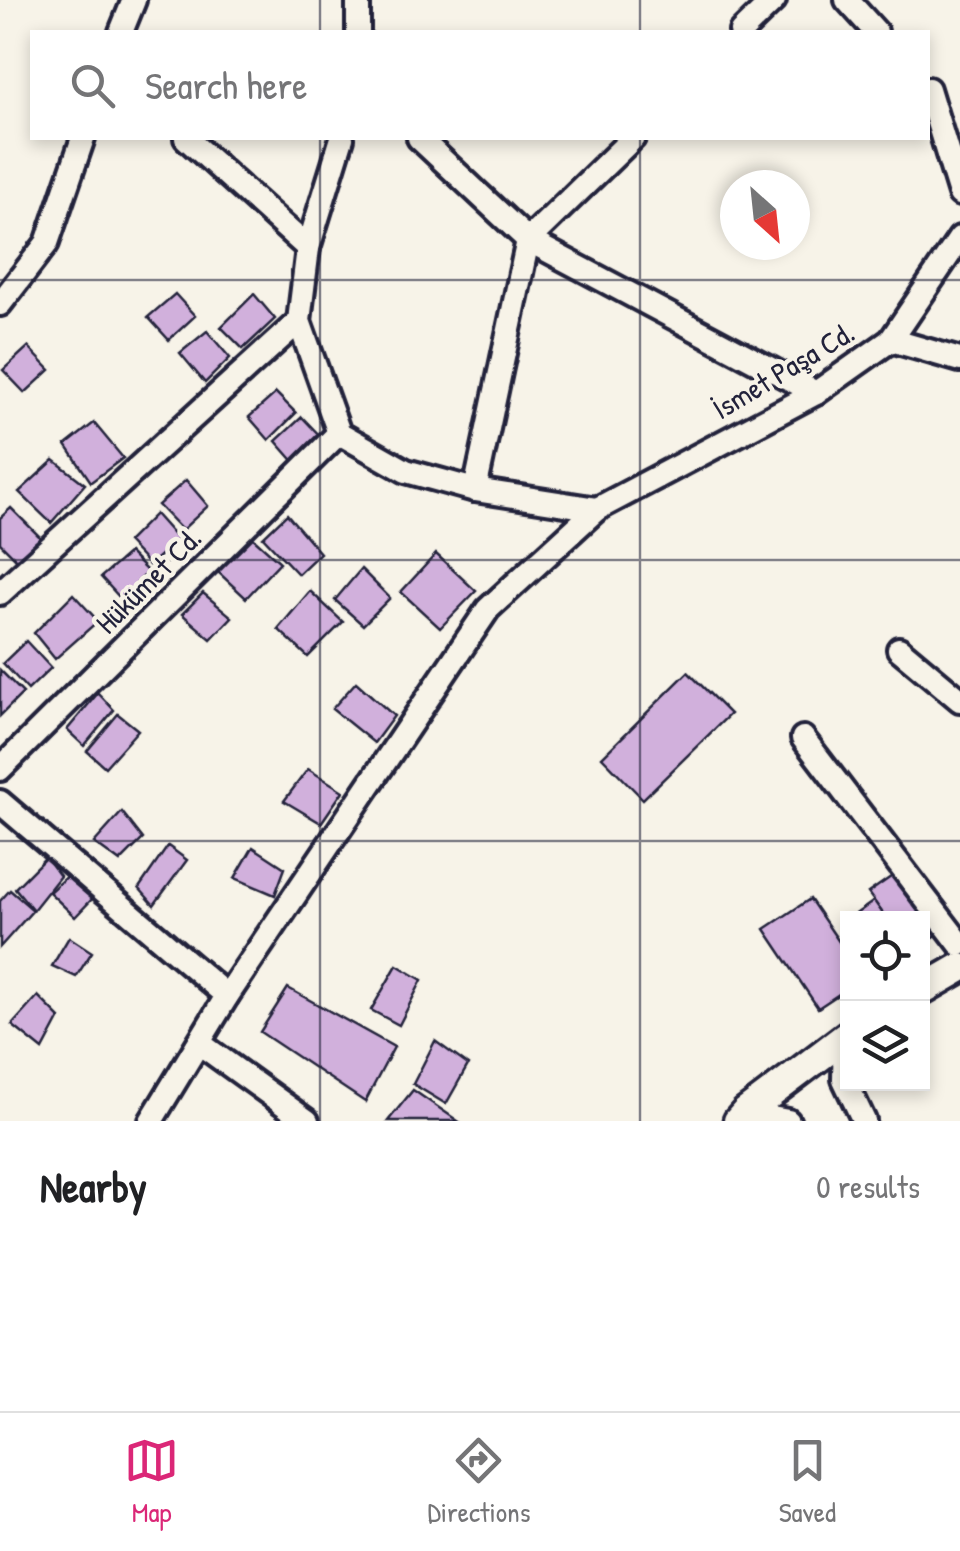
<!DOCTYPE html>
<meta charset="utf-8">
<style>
body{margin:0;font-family:"Patrick Hand",sans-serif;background:#f6f6f6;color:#202124}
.controls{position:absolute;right:30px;bottom:30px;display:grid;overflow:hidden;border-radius:0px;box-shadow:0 5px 15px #0003}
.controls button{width:90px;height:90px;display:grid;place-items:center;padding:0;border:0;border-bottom:2px solid #e0e0e0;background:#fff;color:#202124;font:50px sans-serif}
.compass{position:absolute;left:720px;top:170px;width:90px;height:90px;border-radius:50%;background:#fff;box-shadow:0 5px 15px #0003;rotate:153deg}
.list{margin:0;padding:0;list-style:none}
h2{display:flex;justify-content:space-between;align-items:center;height:130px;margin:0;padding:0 40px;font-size:42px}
h2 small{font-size:32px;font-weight:400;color:#757577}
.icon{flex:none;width:55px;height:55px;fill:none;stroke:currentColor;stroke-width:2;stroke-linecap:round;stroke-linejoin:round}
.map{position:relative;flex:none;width:960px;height:1121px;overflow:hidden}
.search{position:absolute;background:#fff;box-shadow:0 5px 15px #0003;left:30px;right:30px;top:30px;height:110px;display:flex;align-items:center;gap:25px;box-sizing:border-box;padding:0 35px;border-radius:0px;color:#757577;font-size:38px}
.sheet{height:290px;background:#fff}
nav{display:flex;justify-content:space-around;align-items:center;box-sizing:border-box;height:140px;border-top:2px solid #e0e0e0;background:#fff;font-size:28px;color:#757577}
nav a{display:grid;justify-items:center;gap:5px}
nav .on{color:#db2777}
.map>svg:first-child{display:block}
.building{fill:#d1b0dc;stroke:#22223b;stroke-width:2.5}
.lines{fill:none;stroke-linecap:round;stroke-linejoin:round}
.minor-casing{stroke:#22223b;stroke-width:30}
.major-casing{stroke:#22223b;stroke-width:35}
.minor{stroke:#f7f3e8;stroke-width:22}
.major{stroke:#f7f3e8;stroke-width:28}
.grid{fill:none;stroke:#22223b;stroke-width:2.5;stroke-opacity:0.55}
.labels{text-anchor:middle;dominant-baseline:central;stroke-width:9;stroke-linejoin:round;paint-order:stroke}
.street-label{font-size:30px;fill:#22223b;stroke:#f7f3e8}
</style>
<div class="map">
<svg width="960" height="1121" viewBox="0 0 960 1121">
<rect width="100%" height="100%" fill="#f7f3e8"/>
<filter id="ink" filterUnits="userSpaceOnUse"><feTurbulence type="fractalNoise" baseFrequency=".01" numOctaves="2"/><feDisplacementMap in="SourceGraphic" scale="20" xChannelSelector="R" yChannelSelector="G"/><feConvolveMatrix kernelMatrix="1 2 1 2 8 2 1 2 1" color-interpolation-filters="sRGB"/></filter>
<g filter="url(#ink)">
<g class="building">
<polygon points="175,294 195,316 169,340 148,317"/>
<polygon points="254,294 275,319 243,349 221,327"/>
<polygon points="207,331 230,358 205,383 180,353"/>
<polygon points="28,347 50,370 25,393 3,370"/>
<polygon points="276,393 296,413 269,440 249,417"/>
<polygon points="302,417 323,439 297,465 276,441"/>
<polygon points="94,423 123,458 91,482 66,445"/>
<polygon points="54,460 85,484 51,523 19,492"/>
<polygon points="186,480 208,506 182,530 158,505"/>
<polygon points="11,508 42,539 18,561 0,543 0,518"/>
<polygon points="155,514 178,540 149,565 127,542"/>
<polygon points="287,514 320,553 298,574 263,537"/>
<polygon points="252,537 280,562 246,598 218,572"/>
<polygon points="129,553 148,572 121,599 101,577"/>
<polygon points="436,554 476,591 440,628 401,592"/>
<polygon points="361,569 390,598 363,625 335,600"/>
<polygon points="310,591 343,622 308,657 278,629"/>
<polygon points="203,593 232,617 211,639 182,614"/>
<polygon points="73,594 98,621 55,659 34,633"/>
<polygon points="26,641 51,668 28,690 3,663"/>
<polygon points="0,670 23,693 0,716"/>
<polygon points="688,672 730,714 643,799 602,757"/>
<polygon points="356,682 394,716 374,743 332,709"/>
<polygon points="98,693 114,710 84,746 67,730"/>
<polygon points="118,714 138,730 105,767 87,751"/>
<polygon points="308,769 343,791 321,823 284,801"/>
<polygon points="122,812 143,839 120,862 94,843"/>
<polygon points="168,846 187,860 154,905 139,888"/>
<polygon points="253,847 285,868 275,895 235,878"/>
<polygon points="46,857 60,876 33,910 15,888"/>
<polygon points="898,872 941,932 922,945 922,918 886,918 868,893"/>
<polygon points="69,874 94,897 75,917 49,892"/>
<polygon points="10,890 33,910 0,947 0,901"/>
<polygon points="810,899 848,955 848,988 818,1008 765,929"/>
<polygon points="874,901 886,918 850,918"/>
<polygon points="69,937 92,952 76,977 52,966"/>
<polygon points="397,965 422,980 399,1025 371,1010"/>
<polygon points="288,988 394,1047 365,1102 260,1032"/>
<polygon points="38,996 60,1018 43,1050 12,1025"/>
<polygon points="435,1041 468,1065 446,1104 413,1084"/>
<polygon points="413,1090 458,1121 388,1121"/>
</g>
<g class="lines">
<g class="minor-casing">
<g id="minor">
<polyline points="358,0 358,32"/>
<polyline points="847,0 876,32"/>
<polyline points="121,32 134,0"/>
<polyline points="741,32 774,0"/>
<polyline points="928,89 960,194"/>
<polyline points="186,138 308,248"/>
<polyline points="342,138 308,248 299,321 339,433 406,471 475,490 597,509"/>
<polyline points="419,138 528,240 816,393"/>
<polyline points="0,304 47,243 83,138"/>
<polyline points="891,340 960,360"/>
<polyline points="475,490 528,240 633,138"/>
<polyline points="0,593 299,321"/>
<polyline points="899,649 960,700"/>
<polyline points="803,738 960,944"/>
<polyline points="0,769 339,433"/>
<polyline points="0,802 227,996"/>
<polyline points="845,1036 844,1079 864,1121"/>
<polyline points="199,1043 307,1121"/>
<polyline points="745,1113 788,1121"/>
<polyline points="151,1121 227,996 488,609 597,509 816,393 891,340 960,238"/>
</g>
</g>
<g class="major-casing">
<g id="major">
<polyline points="922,990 960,968"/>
<polyline points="738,1121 745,1113 848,1035"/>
</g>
</g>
<use href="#minor" class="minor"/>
<use href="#major" class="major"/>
</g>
</g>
<path class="grid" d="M 320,0 L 320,32M 640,0 L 640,32M 320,138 L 320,1121M 640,138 L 640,1121M 0,280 L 960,280M 0,560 L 960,560M 0,841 L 960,841"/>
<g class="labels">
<g class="street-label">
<text transform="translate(783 370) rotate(-31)">İsmet Paşa Cd.</text>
<text transform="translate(148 580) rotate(-45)">Hükümet Cd.</text>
</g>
</g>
</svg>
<div class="controls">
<button><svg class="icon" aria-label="locate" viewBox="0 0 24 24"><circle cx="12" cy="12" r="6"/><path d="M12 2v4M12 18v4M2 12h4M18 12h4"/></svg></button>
<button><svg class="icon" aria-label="layers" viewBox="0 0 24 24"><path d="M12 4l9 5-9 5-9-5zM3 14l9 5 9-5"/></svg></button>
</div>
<svg class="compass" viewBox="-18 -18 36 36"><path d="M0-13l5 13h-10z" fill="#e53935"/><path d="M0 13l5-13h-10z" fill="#757577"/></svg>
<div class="search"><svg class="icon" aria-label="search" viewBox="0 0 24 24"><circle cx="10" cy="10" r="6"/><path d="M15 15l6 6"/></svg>Search here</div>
</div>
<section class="sheet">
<h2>Nearby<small>0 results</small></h2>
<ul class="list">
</ul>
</section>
<nav>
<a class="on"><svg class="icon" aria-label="map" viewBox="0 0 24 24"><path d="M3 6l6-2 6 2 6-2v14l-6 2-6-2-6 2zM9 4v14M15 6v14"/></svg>Map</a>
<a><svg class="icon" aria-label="directions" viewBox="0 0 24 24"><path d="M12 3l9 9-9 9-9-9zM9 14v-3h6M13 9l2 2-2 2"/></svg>Directions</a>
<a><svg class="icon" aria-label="saved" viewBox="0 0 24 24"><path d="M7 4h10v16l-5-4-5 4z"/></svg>Saved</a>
</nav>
